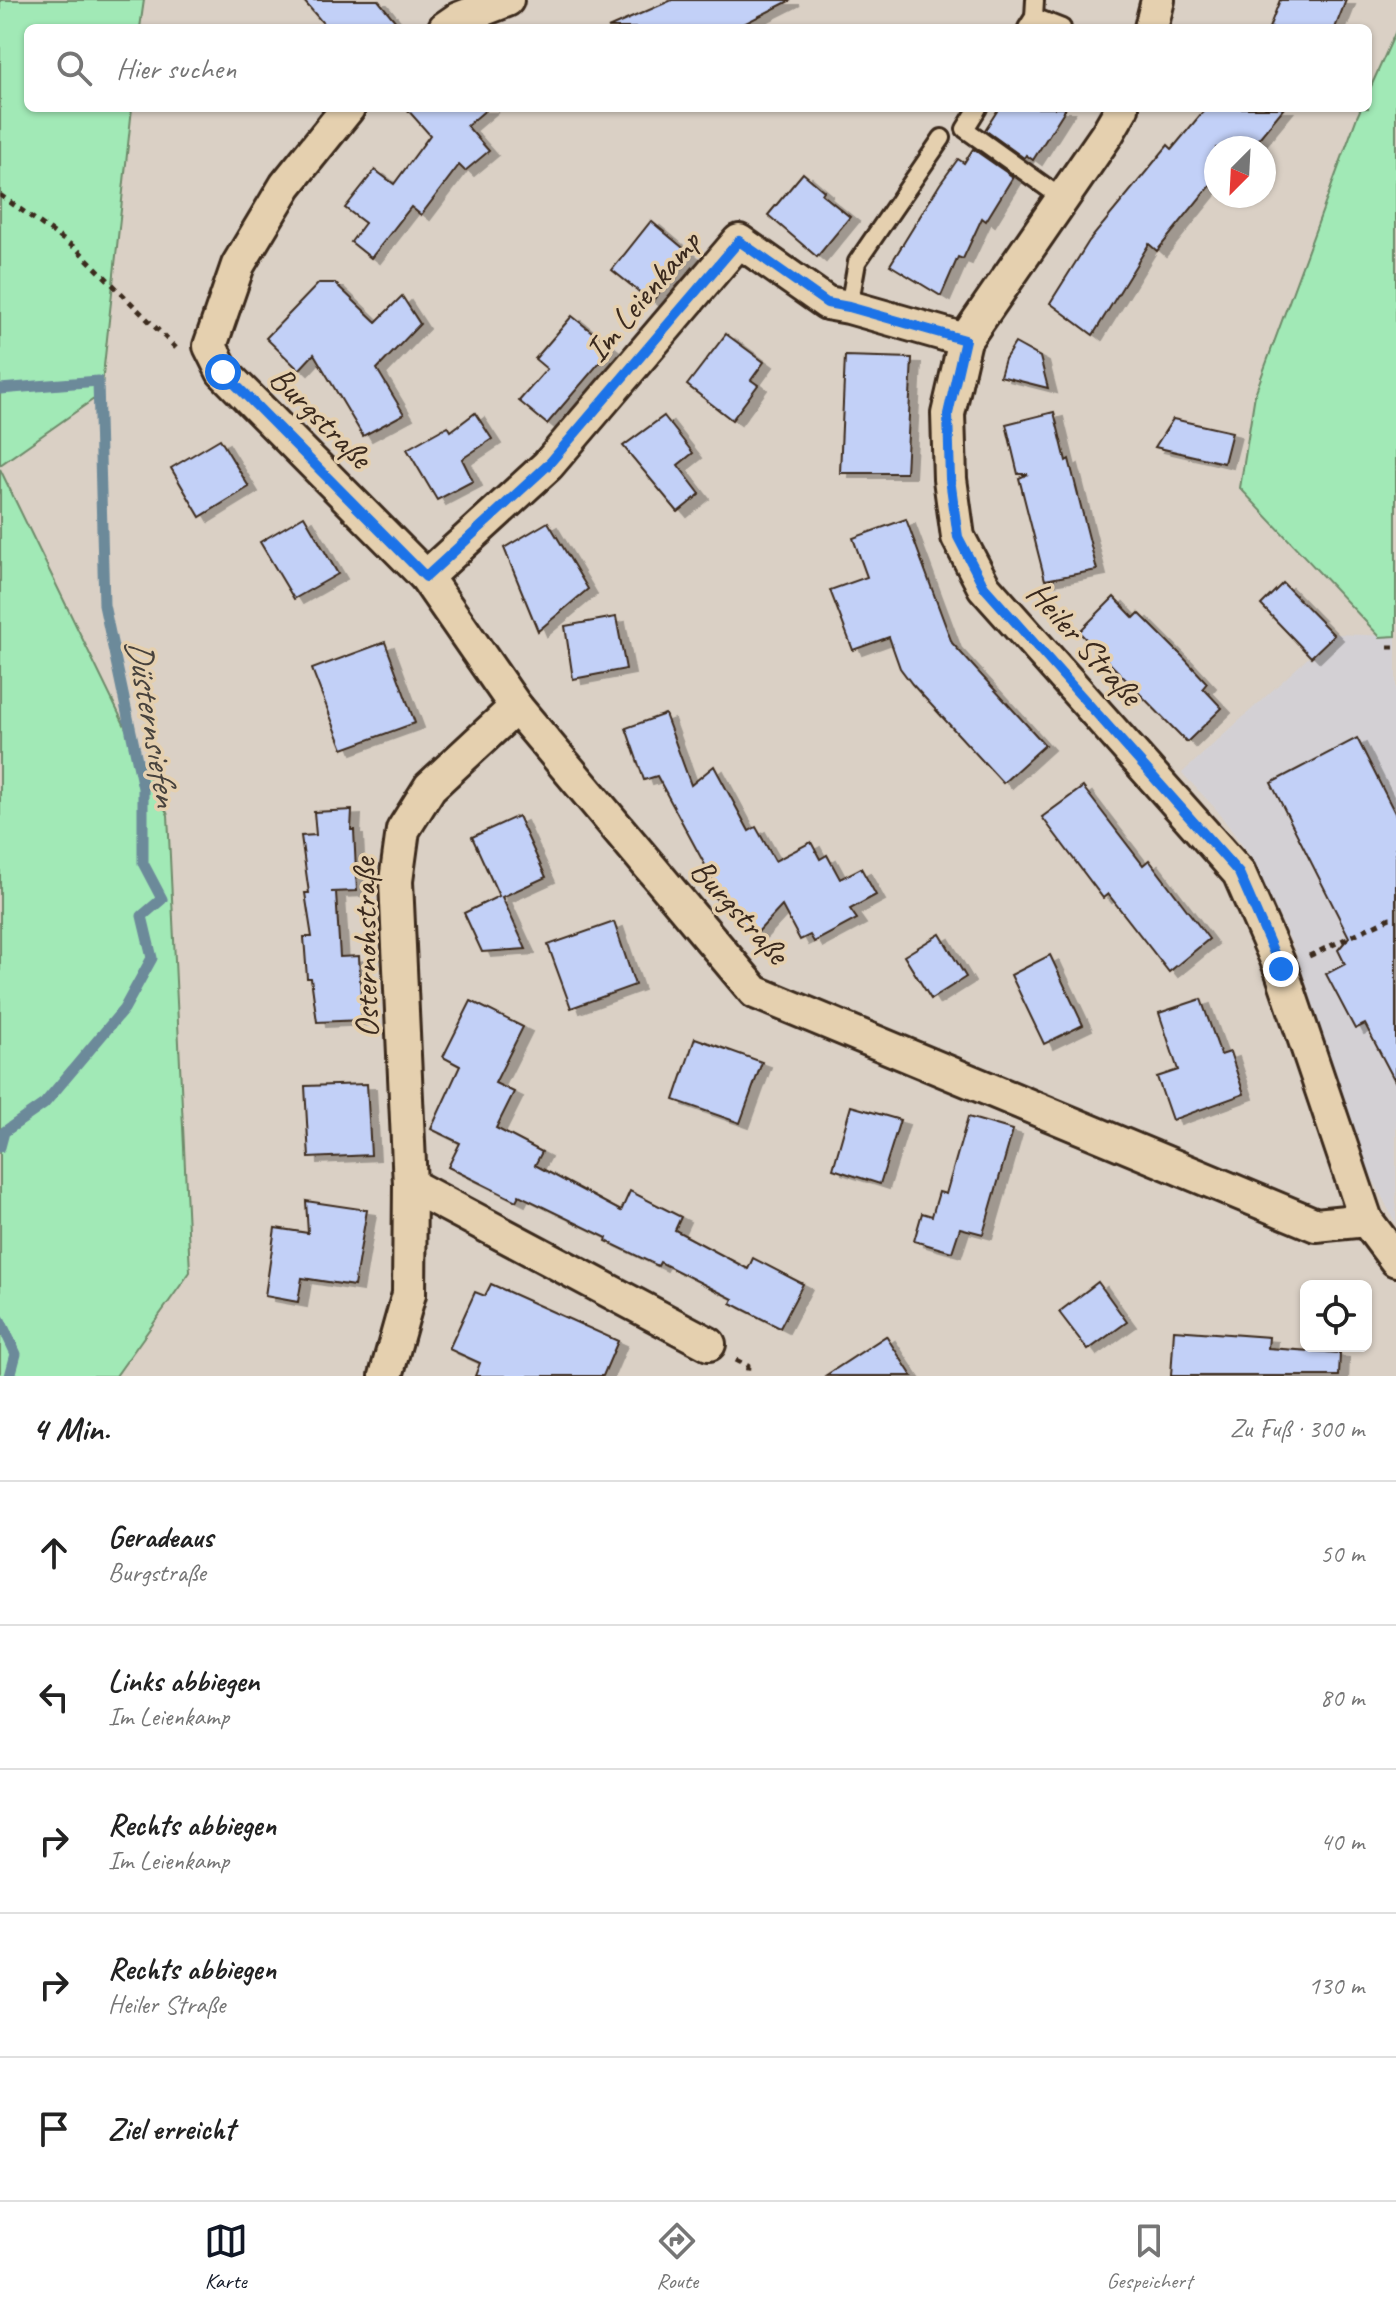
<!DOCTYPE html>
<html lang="de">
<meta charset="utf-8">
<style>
body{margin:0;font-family:Caveat,sans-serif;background:#f2f2f2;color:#222}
.controls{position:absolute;right:24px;bottom:24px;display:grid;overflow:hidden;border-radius:12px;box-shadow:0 2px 6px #0004}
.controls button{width:72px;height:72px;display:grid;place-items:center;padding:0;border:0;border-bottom:2px solid #e0e0e0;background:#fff;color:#222;font:40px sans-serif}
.compass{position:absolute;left:1204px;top:136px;width:72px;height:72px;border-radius:50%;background:#fff;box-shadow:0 2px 6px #0004;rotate:204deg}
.stop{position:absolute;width:24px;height:24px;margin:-18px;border:6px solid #1a73e8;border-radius:50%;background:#fff}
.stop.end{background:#1a73e8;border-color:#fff;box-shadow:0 2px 8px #0008}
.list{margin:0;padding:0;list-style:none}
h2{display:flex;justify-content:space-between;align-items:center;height:104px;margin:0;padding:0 32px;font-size:34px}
h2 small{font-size:26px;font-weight:400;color:#767676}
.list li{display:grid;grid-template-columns:52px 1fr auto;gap:24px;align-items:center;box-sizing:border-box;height:144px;padding:0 32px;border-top:2px solid #e0e0e0}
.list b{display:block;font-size:30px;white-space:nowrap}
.list p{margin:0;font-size:26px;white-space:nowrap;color:#767676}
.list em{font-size:26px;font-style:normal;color:#767676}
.icon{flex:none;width:44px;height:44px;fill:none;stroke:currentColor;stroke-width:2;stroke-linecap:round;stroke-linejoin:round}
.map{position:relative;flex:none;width:1396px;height:1376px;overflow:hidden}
.search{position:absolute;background:#fff;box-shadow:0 2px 6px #0004;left:24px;right:24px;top:24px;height:88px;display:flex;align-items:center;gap:20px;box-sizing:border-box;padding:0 28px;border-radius:12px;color:#767676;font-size:30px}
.sheet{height:824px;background:#fff}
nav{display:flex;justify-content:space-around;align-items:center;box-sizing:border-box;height:112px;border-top:2px solid #e0e0e0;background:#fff;font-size:22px;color:#767676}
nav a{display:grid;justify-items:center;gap:4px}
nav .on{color:#111827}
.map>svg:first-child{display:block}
.built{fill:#d3d0d4}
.green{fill:#a1e9b6;stroke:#6e8a6a;stroke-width:2}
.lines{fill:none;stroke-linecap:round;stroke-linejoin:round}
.stream{stroke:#6c8a9a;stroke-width:11}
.building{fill:#c2d0f7;stroke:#3b2a1e;stroke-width:2;filter:url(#shadow)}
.lane-casing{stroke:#3b2a1e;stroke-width:22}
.street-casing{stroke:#3b2a1e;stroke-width:38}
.path{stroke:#3b2a1e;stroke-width:5;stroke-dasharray:6 6;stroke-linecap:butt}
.lane{stroke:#e5d0af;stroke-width:16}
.street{stroke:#e5d0af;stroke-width:32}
.route{stroke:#1a73e8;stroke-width:10}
.labels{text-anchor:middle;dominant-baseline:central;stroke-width:7;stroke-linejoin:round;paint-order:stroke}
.street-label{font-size:34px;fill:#3b2a1e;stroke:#e5d0af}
.water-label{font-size:36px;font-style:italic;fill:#47423d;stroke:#e5d0af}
</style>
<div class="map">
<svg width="1396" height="1376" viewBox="0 0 1396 1376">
<defs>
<filter id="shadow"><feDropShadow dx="9" dy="5" stdDeviation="0" flood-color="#0004"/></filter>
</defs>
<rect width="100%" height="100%" fill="#dad0c5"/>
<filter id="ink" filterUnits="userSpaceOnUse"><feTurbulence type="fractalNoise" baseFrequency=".0125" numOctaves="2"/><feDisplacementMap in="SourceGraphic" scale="16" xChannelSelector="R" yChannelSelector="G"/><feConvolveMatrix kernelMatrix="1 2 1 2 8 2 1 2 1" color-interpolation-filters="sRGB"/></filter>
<g filter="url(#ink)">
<polygon class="built" points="1334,634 1396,636 1396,1224 1366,1166 1296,953 1253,860 1216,809 1182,773"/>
<g class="green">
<polygon points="0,0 144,0 140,28 28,28 28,108 132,108 101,394 0,465"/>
<polygon points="1396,31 1396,636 1380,637 1240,488 1255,394 1357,117 1361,108 1368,108 1368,93"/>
<polygon points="0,469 168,815 190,1272 116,1376 0,1376"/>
</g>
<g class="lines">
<g class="stream">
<polyline points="0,389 98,381 104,605 143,788 143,863 162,899 142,916 152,958 124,1009 44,1104 4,1132 0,1147"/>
<polyline points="0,1320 16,1354 10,1376"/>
</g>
</g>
<g class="building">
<polygon points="303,0 378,0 401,28 327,28"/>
<polygon points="672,0 791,0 736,28 608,28"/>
<polygon points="1280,0 1346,0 1335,28 1269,28"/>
<polygon points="406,108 488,108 467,126 489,151 465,171 459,165 421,215 411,207 371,258 351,242 365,223 345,208 375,170 394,184 430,135"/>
<polygon points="999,108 1066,108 1033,160 1026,155 1024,158 985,130"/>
<polygon points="1206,108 1284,108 1251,148 1216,148 1216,178 1157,251 1149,244 1093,335 1050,303 1089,241 1168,145 1172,149"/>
<polygon points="973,149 1013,177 986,221 982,218 963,259 958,257 941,296 890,265 940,184 958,159 964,163"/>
<polygon points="803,173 824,191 822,194 850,217 817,257 768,215"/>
<polygon points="651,221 689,253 652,302 612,270"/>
<polygon points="319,283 335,283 376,322 402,296 420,324 377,369 404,414 363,436 314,354 299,370 266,338"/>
<polygon points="572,316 612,348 547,424 519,401 547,369 535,359"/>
<polygon points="726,334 764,362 751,380 758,385 732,420 687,385"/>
<polygon points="1015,343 1040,357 1048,388 1000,376 1005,359"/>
<polygon points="845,356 912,358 906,473 840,473"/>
<polygon points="1054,412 1066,461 1069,459 1097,570 1045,580 1019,478 1028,474 1018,474 1006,424"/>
<polygon points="475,413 492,439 462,459 473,481 437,500 407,449 448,426 451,431"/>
<polygon points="664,416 693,453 678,465 700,494 678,512 623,446"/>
<polygon points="1173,419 1232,432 1224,463 1155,447"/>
<polygon points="220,439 249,487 200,517 171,468"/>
<polygon points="304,516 338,574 294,599 260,542"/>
<polygon points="906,519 952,643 1045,745 1003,783 912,684 900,668 889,637 853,650 830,590 867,577 853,538"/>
<polygon points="548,522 588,589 538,631 504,548"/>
<polygon points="1283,583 1334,635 1311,657 1261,605"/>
<polygon points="1114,597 1134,618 1139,613 1183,657 1207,683 1203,688 1222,708 1187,742 1079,632"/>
<polygon points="616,617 626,669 573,679 565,626"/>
<polygon points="385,642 415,723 343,749 312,669"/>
<polygon points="665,714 691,785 714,766 749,831 756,827 775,861 811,842 820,859 827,855 840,879 861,868 876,895 850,909 857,919 814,942 810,935 800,940 782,906 755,935 712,895 718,889 657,776 644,780 626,728"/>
<polygon points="1357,738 1396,815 1396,1083 1365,1024 1355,1029 1326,974 1345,964 1338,950 1349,937 1271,783"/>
<polygon points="1083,787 1143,865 1149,860 1209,939 1169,972 1108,894 1103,898 1042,817"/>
<polygon points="352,810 351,830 354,830 357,891 331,892 336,892 340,957 359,956 362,1020 317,1022 311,978 307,978 304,937 312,937 305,893 309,893 301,836 316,835 314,812"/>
<polygon points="518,816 546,877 502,897 526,949 482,952 464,913 499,896 472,837"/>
<polygon points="614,922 635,985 571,1008 548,945"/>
<polygon points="940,934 966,977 931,999 904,956"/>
<polygon points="1050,955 1083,1025 1044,1044 1011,975"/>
<polygon points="1201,999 1221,1055 1230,1052 1244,1094 1172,1120 1157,1077 1178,1070 1159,1013"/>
<polygon points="471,1001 523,1027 495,1083 514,1092 496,1128 542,1152 535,1165 621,1211 630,1191 681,1217 675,1230 748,1269 753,1258 803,1284 780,1328 731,1303 733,1299 660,1262 658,1266 606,1241 607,1238 519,1195 516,1201 448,1167 460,1143 431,1129 460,1066 443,1057"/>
<polygon points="695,1038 762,1062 740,1123 674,1100"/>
<polygon points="367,1084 371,1155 309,1158 305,1086"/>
<polygon points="851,1106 900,1120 880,1184 833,1169"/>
<polygon points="968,1117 1013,1130 983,1234 960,1228 952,1252 914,1241 922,1213 932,1216 939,1192 946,1194"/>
<polygon points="306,1201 367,1210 354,1286 302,1278 298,1302 265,1296 275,1228 308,1233"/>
<polygon points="1098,1282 1127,1322 1088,1350 1059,1312"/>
<polygon points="491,1284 618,1341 603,1376 475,1376 480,1363 449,1349 475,1292 485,1296"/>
<polygon points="1174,1330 1269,1337 1268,1348 1340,1353 1339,1376 1171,1376"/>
<polygon points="886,1336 912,1376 825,1376"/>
</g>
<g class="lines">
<g class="lane-casing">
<g id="lane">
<polyline points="1034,17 1062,28"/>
<polyline points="1027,28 1034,17 1035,0"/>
<polyline points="978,108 965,129 1063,199"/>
<polyline points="849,307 857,262 942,138"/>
</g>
</g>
<g class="street-casing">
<g id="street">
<polyline points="445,28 458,19 507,0"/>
<polyline points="1151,28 1158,0"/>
<polyline points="348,108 286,185 238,265 210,346 223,372 426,577 516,707 755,992 1316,1225 1366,1220 1396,1260"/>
<polyline points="1122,108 1107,134 965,340 948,414 950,479 958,537 984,587 1239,873 1281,969 1366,1220"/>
<polyline points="426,577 548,465 739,241 827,303 849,307 965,340"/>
<polyline points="410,1185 709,1344"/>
<polyline points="386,1376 409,1294 410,1185 396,881 403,830 430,787 516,707"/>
</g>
</g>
<g class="path">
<polyline points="0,195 78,250 177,349"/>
<polyline points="1388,647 1396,647"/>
<polyline points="1309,956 1390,918 1396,918"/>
<polyline points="736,1360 748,1366 747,1376"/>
</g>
<use href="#lane" class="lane"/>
<use href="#street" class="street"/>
</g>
</g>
<g class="lines" filter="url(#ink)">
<polyline class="route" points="223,372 426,577 548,465 739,241 827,303 849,307 965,340 948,414 950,479 958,537 984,587 1239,873 1281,969"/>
</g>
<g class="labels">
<g class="street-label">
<text transform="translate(642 296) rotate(-50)">Im Leienkamp</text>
<text transform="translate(321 417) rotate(45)">Burgstraße</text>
<text transform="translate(1085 643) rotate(48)">Heiler Straße</text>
<text transform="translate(740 911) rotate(48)">Burgstraße</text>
<text transform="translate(365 948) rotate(-91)">Osternohstraße</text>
</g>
<g class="water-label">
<text transform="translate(153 722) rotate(80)">Düsternsiefen</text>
</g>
</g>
</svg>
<div class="controls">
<button><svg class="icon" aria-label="locate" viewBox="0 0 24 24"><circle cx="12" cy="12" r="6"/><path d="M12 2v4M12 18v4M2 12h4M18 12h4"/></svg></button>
</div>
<svg class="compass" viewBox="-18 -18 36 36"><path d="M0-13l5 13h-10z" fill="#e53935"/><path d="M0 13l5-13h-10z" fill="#767676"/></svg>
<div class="stop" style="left:223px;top:372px"></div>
<div class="stop end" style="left:1281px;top:969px"></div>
<div class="search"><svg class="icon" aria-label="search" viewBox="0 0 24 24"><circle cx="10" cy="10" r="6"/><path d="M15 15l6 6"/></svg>Hier suchen</div>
</div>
<section class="sheet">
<h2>4 Min.<small>Zu Fuß · 300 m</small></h2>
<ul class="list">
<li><svg class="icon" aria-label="ahead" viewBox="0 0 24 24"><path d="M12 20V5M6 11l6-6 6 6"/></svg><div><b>Geradeaus</b><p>Burgstraße</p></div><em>50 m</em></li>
<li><svg class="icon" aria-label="left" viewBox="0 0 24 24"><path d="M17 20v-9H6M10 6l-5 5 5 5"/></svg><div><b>Links abbiegen</b><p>Im Leienkamp</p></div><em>80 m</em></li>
<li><svg class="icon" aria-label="right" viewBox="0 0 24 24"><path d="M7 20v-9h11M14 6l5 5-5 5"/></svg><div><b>Rechts abbiegen</b><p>Im Leienkamp</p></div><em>40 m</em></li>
<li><svg class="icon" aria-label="right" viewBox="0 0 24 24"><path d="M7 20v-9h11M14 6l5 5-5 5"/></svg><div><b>Rechts abbiegen</b><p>Heiler Straße</p></div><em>130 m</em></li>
<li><svg class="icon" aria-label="arrive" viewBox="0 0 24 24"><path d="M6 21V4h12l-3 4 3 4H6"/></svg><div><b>Ziel erreicht</b></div></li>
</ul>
</section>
<nav>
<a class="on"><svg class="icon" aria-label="map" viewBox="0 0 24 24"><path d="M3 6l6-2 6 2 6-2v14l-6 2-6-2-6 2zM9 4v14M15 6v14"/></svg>Karte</a>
<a><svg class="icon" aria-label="directions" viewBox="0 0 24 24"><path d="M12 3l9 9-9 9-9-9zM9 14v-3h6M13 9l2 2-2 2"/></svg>Route</a>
<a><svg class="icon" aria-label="saved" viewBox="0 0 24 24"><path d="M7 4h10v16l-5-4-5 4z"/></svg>Gespeichert</a>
</nav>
